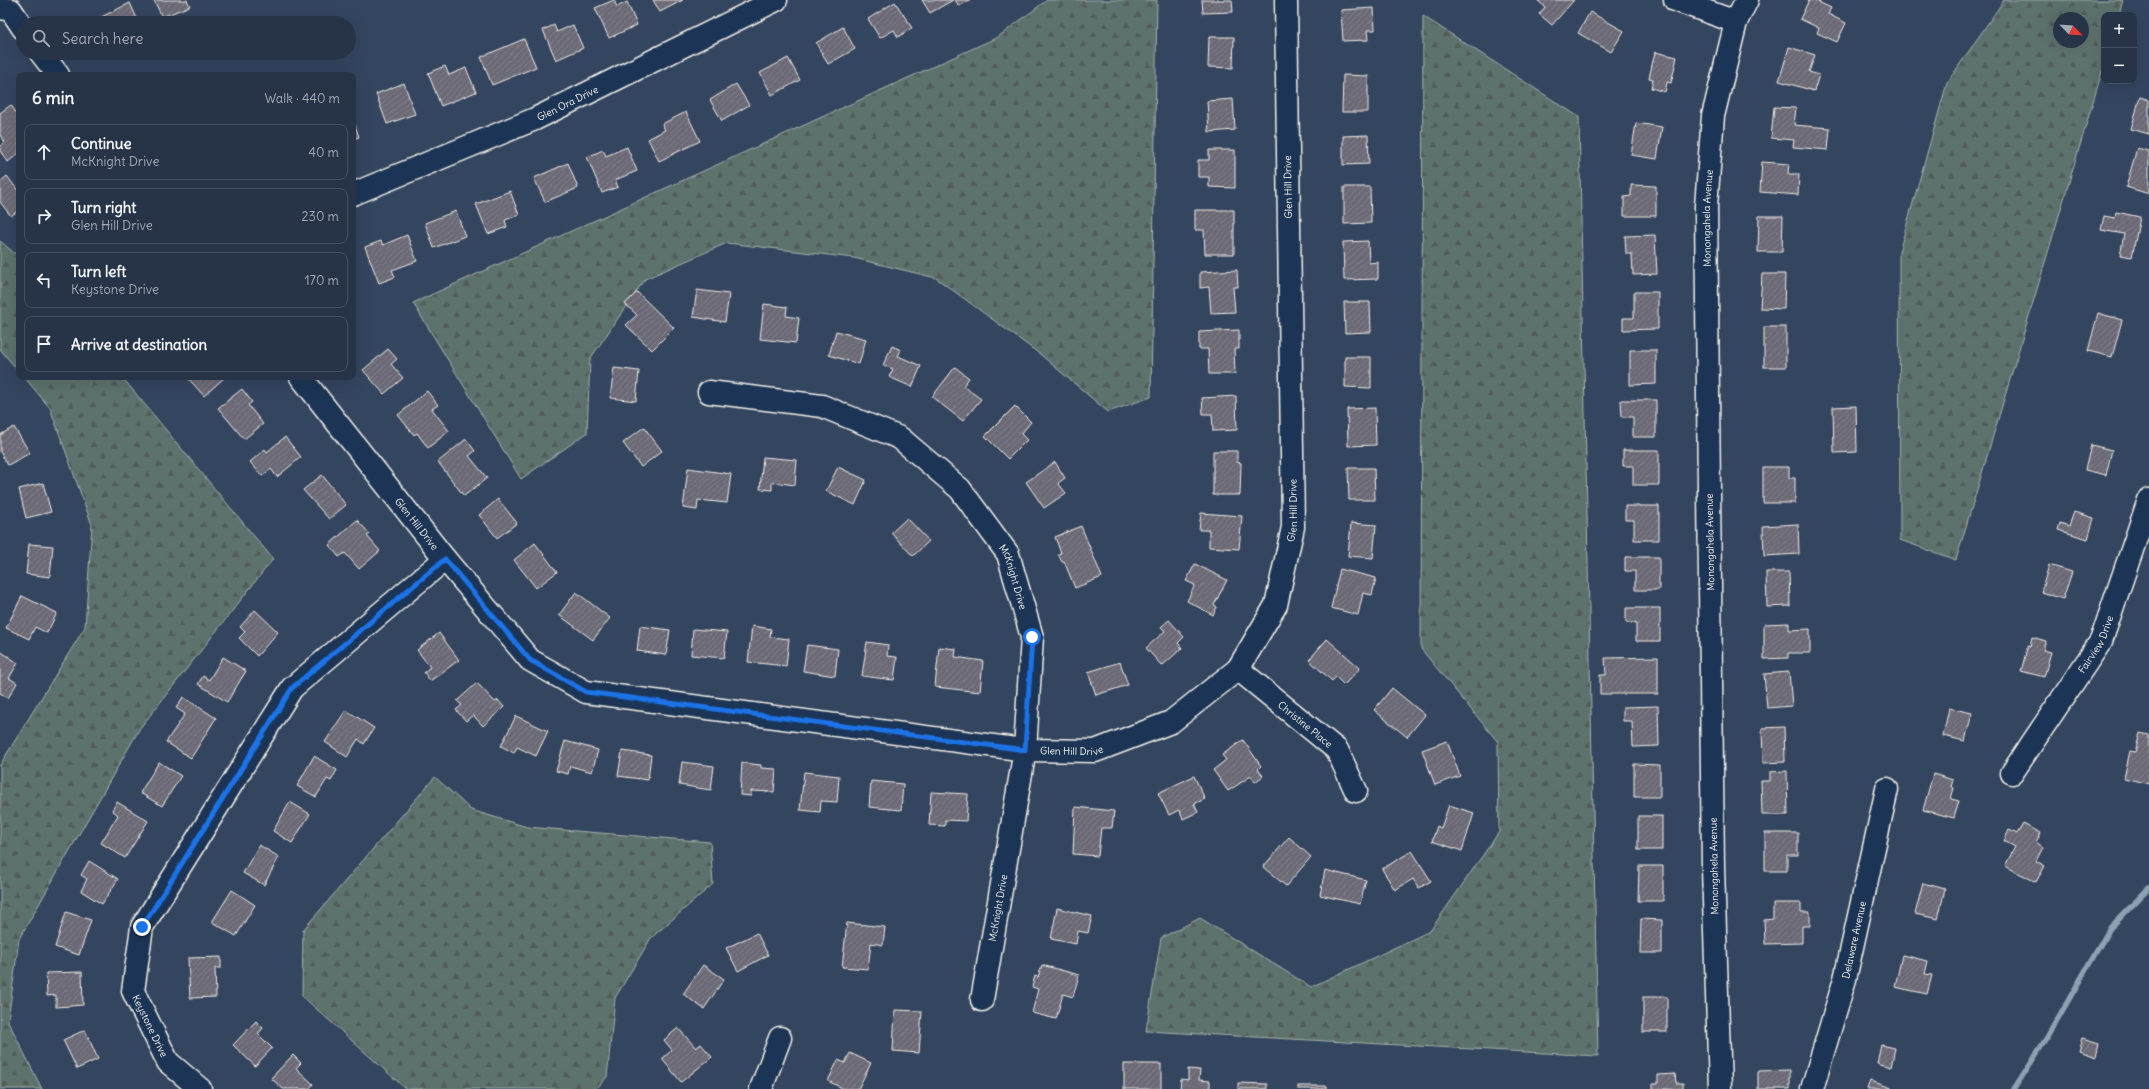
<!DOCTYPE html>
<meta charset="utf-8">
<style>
body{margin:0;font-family:Delius,sans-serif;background:#333f52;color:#f1f3f6}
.controls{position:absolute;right:12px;top:12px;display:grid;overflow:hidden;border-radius:8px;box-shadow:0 4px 16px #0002}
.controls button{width:36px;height:36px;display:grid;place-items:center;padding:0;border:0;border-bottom:1px solid #434f60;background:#273448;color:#f1f3f6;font:20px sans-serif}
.compass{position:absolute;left:2053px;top:12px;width:36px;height:36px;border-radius:50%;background:#273448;box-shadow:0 4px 16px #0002;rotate:115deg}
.stop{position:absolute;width:12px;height:12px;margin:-9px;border:3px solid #1a73e8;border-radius:50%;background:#fff}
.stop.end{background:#1a73e8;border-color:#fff;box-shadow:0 1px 4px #0008}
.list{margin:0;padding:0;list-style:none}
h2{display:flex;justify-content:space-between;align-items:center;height:52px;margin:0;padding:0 16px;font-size:17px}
h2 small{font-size:13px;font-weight:400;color:#a4aab4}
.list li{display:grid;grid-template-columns:26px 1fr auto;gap:12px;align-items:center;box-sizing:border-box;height:56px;margin:0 8px 8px;padding:0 8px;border:1px solid #434f60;border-radius:8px}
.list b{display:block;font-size:15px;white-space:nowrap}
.list p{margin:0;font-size:13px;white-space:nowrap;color:#a4aab4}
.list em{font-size:13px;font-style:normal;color:#a4aab4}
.icon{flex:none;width:22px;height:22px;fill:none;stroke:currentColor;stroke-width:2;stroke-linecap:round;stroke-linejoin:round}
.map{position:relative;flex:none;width:2149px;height:1089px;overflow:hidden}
.search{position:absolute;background:#273448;box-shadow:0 4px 16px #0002;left:16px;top:16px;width:340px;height:44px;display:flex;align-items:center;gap:10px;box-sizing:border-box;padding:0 14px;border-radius:22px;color:#a4aab4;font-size:15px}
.panel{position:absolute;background:#273448;box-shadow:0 4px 16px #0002;left:16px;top:72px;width:340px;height:308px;border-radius:8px}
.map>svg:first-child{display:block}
.forest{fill:url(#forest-firs);stroke:#a8b2aa;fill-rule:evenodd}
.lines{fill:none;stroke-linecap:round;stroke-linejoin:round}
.stream{stroke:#8ca1b2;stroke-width:5.5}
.building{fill:url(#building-hatch);stroke:#f4f1e8}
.minor-casing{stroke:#f4f1e8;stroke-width:25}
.minor{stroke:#1d3557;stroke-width:22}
.route{stroke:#1a73e8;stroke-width:5}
.labels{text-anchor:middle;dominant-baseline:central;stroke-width:4;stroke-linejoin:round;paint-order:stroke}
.street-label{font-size:10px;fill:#f4f1e8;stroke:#1d3557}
</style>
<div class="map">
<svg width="2149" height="1089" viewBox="0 0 2149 1089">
<defs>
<pattern id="forest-firs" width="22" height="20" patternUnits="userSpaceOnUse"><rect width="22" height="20" fill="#5d726d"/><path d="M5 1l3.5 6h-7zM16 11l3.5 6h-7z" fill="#525b58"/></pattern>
<pattern id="building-hatch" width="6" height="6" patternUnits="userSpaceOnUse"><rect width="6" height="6" fill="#6b6975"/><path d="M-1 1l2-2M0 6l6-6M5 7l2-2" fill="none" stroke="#817f89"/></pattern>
</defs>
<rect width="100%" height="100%" fill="#344560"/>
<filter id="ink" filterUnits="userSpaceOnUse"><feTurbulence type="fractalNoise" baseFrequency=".025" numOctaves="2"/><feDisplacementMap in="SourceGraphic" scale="8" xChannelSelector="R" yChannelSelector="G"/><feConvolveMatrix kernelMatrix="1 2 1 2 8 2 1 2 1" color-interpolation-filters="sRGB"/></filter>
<g filter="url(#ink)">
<g class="forest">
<polygon points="1047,0 1157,0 1151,397 1108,412 1041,355 936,278 854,258 727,243 645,279 590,359 587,433 521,479 413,303 998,37"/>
<path d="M 2004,0 L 2123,0 L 2119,15 L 2104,15 L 2104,65 L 1956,560 L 1900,540 L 1899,252 L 1947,83 ZM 2059,18 L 2083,18 L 2083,42 L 2059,42 Z"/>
<polygon points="1423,16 1579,117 1598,1056 1146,1031 1161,938 1200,918 1311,987 1430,931 1499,832 1498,742 1421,649"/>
<polygon points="0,241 19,257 19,372 0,349"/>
<polygon points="24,377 122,377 273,559 140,728 19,939 8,1021 42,1089 0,1089 0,765 85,627 92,525 50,408"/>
<polygon points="435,777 471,810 527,827 710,842 713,884 651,938 615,998 607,1077 596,1089 406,1089 302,996 303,930"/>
</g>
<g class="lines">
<polyline class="stream" points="2014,1089 2046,1039 2110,928 2149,888"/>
</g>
<g class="building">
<polygon points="154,0 187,0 190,6 162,17"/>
<polygon points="614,0 617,7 627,2 637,25 609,38 595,8"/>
<polygon points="653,0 683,0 660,12"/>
<polygon points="922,0 953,0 930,13"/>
<polygon points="955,0 969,0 969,1 959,6"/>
<polygon points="1202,0 1232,0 1233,12 1203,13"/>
<polygon points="1537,0 1574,0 1552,25 1539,14 1545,7"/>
<polygon points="1809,0 1814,0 1831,8 1828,14 1846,23 1837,42 1817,33 1819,28 1800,19"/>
<polygon points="895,2 912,28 898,37 894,30 880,38 868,19"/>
<polygon points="130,3 139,23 92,23 91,22"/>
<polygon points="1374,8 1375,30 1367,30 1368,40 1343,41 1341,10"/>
<polygon points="1590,12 1624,31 1611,52 1578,33"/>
<polygon points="554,25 557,32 573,25 583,48 556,60 543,30"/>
<polygon points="843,27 855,49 828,64 816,43"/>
<polygon points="1209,37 1234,37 1233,68 1208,67"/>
<polygon points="524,39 536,67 492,85 481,57"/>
<polygon points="1789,47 1815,55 1809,72 1819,75 1814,91 1779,81"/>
<polygon points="1655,52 1677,57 1671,83 1667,82 1665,92 1651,88 1653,79 1649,78"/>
<polygon points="788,58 800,80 772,95 760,73"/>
<polygon points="445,66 449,75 466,68 476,92 441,106 428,73"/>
<polygon points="1343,75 1368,76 1368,112 1342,112"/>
<polygon points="404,83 415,114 387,124 376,94"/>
<polygon points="736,84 749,105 722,121 710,100"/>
<polygon points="2140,97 2149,100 2149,134 2131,129"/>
<polygon points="1233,99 1235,130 1209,132 1207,101"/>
<polygon points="11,105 19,117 19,153 8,162 0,151 0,146 5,142 0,135 0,113"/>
<polygon points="1774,107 1796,108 1794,125 1830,128 1828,150 1793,147 1794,140 1771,138"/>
<polygon points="686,112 700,141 659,161 648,139 665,130 662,124"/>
<polygon points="353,119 359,137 353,139"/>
<polygon points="1636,123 1662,127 1657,159 1631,155"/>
<polygon points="1368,135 1369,164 1343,165 1343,136"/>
<polygon points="627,147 637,171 615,180 618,187 602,193 587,157 603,150 606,156"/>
<polygon points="2137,148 2149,151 2149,194 2126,187"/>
<polygon points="1209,150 1235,150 1235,188 1209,187 1209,177 1198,177 1198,160 1209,160"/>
<polygon points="1762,162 1789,164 1788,174 1799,174 1798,195 1760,192"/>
<polygon points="568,163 578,188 545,202 534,178"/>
<polygon points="7,176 19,192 19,210 11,216 0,202 0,182"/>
<polygon points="1631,185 1656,186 1656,216 1624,216 1624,197 1631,196"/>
<polygon points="1344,187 1370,187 1371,223 1344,224"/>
<polygon points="510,191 519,215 505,220 507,227 488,234 476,204"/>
<polygon points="1195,210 1234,210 1234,254 1205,254 1204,230 1195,230"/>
<polygon points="456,211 465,236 434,248 425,223"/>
<polygon points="2116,212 2140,217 2132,257 2120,255 2124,234 2101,230 2104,216 2115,218"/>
<polygon points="1759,216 1783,216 1782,252 1758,252"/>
<polygon points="407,235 417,261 392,270 395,277 379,283 365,247 381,241 383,245"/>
<polygon points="1655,235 1657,274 1633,275 1632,254 1626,254 1625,236"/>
<polygon points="1368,241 1369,263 1378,262 1378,279 1344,280 1343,242"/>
<polygon points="1237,270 1238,287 1233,287 1235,312 1211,313 1209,287 1200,288 1200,272"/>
<polygon points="1762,274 1785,274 1784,309 1760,308"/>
<polygon points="697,290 729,294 725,322 693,317"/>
<polygon points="637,292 674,328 652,350 626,325 637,315 625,304"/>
<polygon points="1634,292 1658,292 1658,329 1623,330 1623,318 1634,318"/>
<polygon points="1344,302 1370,302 1371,332 1345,333"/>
<polygon points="764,304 787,307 786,316 799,318 796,343 760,339"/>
<polygon points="2098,313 2122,320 2112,357 2088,351"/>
<rect x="1764" y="327" width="22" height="40"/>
<polygon points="1239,330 1239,349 1234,349 1235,374 1209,374 1208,349 1199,349 1199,332"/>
<polygon points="836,331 866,339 859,364 829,355"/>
<polygon points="892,346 901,350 898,356 921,366 912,387 889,377 893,369 883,365"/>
<polygon points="388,349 397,359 391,364 403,378 384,394 363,370"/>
<polygon points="1630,350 1656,350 1656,384 1630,385"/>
<polygon points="1345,357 1371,357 1371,388 1345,387"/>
<polygon points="955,367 969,378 963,386 981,399 963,421 932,397"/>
<polygon points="614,368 639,371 636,401 610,398"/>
<polygon points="187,377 225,377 204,396"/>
<polygon points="242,389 252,402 248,405 263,424 244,439 218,408"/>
<polygon points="427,391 438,405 432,409 449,431 428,448 417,433 414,435 398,415"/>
<polygon points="1236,396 1237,430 1213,431 1212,414 1203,414 1202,398"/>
<polygon points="1621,400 1656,400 1656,437 1633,437 1633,417 1622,417"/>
<polygon points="1015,406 1031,422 1021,434 1027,440 1008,459 985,436"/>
<polygon points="1856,406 1857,452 1834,453 1833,407"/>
<polygon points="1375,408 1376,445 1348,446 1347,409"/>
<polygon points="14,427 30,453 8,465 0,452 0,435"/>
<polygon points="644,427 662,451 641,467 623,443"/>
<polygon points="285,437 301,457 277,477 271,469 262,476 250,462 265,449 267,452"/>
<polygon points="466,439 475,451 469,456 487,478 464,496 438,462"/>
<polygon points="2091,445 2112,450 2106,475 2085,470"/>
<polygon points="1623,450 1659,450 1659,485 1633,485 1633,466 1623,466"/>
<polygon points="1213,451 1237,451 1237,462 1241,463 1240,495 1213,495"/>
<polygon points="763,457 797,460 795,485 772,482 772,490 760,489"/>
<polygon points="1055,462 1065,478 1058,483 1066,493 1044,508 1026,482"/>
<polygon points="838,467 866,480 855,505 826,491"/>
<polygon points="1763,467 1789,467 1789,478 1795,478 1795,503 1763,503"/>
<polygon points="688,468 731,474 727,503 698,500 697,510 683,508"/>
<polygon points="1348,468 1374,468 1375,500 1349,500"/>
<polygon points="322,475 346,505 329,519 303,490"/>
<polygon points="43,483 51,512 26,518 19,489"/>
<polygon points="498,499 517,523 497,538 479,515"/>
<polygon points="1625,506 1659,506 1659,540 1634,540 1634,520 1625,520"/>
<polygon points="2074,512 2094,518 2088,539 2058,530 2060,523 2069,526"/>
<polygon points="1201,513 1242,516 1239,549 1209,547 1209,530 1199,530"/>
<polygon points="907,518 929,541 913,556 891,533"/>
<polygon points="357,520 370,534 367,536 380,551 359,569 345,553 339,557 329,545"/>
<polygon points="1351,523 1376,525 1373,558 1348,556"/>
<polygon points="1798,524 1799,554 1764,556 1763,526"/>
<polygon points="1081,526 1102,577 1075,588 1064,561 1062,562 1058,554 1061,553 1055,537"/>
<polygon points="535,543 557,572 536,588 514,560"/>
<polygon points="29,544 53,546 50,577 26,574"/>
<polygon points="1625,557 1659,557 1659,590 1635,590 1635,571 1625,571"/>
<polygon points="1195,564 1227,580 1214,605 1217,607 1213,615 1187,601 1195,585 1186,581"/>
<polygon points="2049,565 2072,572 2063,599 2041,592"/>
<polygon points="1340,569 1376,578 1372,595 1363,593 1358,615 1331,608"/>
<polygon points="1766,572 1789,572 1790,606 1767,607"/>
<polygon points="576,592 610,618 593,640 559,615"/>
<polygon points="22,596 57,613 47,633 35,627 29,639 6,628"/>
<polygon points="1626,608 1660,608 1660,641 1636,641 1636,623 1626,623"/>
<polygon points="255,610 278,632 257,656 239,638 245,632 240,627"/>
<polygon points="1169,620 1184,637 1178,643 1182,648 1162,666 1146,648 1165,631 1161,627"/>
<polygon points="1789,623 1789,630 1810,629 1810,653 1788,653 1788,658 1764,659 1764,624"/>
<polygon points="640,626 670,630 666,655 637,651"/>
<polygon points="752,626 771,629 770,637 789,639 786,666 748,662"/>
<polygon points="693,629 727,632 724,658 691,655"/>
<polygon points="439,633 459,660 430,681 424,672 430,667 417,650"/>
<polygon points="2032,637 2046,641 2043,650 2051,652 2044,677 2021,671 2028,645 2030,646"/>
<polygon points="1327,639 1360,668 1344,685 1336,677 1332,681 1309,660"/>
<polygon points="867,642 888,645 887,656 897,657 894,680 862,676"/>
<polygon points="807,645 838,649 835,676 803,671"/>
<polygon points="939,647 956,649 955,657 983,661 980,692 935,687"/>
<polygon points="0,651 18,663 9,678 17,683 8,698 0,693"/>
<polygon points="223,657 246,671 227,702 198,684 203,676 209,680"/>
<polygon points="1658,657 1658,694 1600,694 1600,675 1606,675 1605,658"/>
<polygon points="1120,662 1128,685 1096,695 1088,672"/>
<polygon points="1789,672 1792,706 1767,708 1764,674"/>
<polygon points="477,683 495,702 498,700 504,707 483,726 473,715 466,721 456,710 462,705 457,701"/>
<polygon points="1392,688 1425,715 1407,737 1374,710"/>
<polygon points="183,697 216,718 191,758 166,742 185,714 176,708"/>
<polygon points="1658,706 1659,746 1633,747 1632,721 1623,721 1623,707"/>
<polygon points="1949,708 1972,713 1965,741 1943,736"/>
<polygon points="346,710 374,728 364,744 358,739 347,757 325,742"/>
<polygon points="516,716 548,731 536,756 517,747 514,753 501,746"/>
<polygon points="1784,727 1785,762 1763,763 1762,728"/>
<polygon points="2140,733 2149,735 2149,784 2124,778 2130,751 2135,752"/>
<polygon points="1243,740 1261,766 1258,769 1263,776 1255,782 1251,776 1228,791 1213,770 1226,760 1222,755"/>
<polygon points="565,741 598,750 592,772 570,766 568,774 556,771"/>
<polygon points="1447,741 1460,776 1435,785 1422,750"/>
<polygon points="622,751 651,755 648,780 618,776"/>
<polygon points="314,756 337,770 331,781 327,779 316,797 297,786"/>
<polygon points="159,762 181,776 162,806 140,793"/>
<polygon points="682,762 714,766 711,790 679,785"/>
<polygon points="742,763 761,765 761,768 776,769 774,792 751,791 751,796 740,795"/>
<polygon points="1634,764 1660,765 1660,797 1634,797"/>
<polygon points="1787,771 1788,815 1762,815 1761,781 1770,781 1770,772"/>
<polygon points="804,772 839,776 837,802 821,801 820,812 800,810"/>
<polygon points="1933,774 1953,780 1951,787 1954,788 1951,799 1959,801 1954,818 1923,810"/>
<polygon points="1194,776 1205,799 1194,804 1198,812 1183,819 1179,810 1169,815 1158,793"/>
<polygon points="871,781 903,784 901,810 869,807"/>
<polygon points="931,792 968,794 966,821 945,820 945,826 929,825"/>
<polygon points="117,802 148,821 125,858 101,843 118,815 112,810"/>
<polygon points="290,802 310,814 292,843 273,831"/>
<polygon points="1449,805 1474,813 1462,851 1432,841 1437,826 1441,828"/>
<polygon points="1075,807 1114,811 1112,828 1101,828 1098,856 1073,854"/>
<rect x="1638" y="816" width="24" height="34"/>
<polygon points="2023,824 2041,833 2036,842 2043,847 2036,861 2045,866 2036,882 2005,866 2015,847 2004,841 2009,830 2017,834"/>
<polygon points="1765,833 1798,833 1798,855 1787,855 1787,871 1765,871"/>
<polygon points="1289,837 1311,857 1286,886 1263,867"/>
<polygon points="259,845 279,857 264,885 243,873"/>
<polygon points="1412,851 1431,881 1419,888 1413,879 1395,890 1382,869"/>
<polygon points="89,861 118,879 102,904 81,891 87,879 81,875"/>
<polygon points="1639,866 1663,866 1663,901 1638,901"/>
<polygon points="1325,870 1366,880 1360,904 1320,895"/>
<polygon points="1923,883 1945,889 1938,919 1915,914"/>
<polygon points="232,890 255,905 236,936 212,922"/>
<polygon points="1773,903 1801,903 1801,912 1810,912 1810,926 1802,926 1802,943 1765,944 1764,920 1773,919"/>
<polygon points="1057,908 1092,916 1088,933 1078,931 1076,944 1051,939"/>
<polygon points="66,912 91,920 79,955 55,947"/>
<polygon points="1641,919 1662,920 1662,953 1640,953"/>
<polygon points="847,923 885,927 883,945 871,943 868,969 842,967"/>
<polygon points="757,933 768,955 738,971 726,948"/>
<polygon points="1902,955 1928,961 1925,974 1932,975 1927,994 1895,987"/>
<polygon points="221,957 221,968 215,968 216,997 190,998 188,958"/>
<polygon points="703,965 724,979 704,1009 683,994"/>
<polygon points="1042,965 1079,975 1073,997 1063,994 1056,1019 1032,1013 1038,989 1032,987 1035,976 1038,977"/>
<polygon points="82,972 83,1005 56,1007 56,995 47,996 46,973"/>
<rect x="1643" y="997" width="24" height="35"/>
<polygon points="895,1010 922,1011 919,1053 893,1051"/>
<polygon points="256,1021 263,1028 258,1034 272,1048 255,1066 233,1045"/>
<polygon points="678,1028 696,1048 701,1044 712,1057 681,1082 662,1059 672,1050 664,1040"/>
<polygon points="85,1030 98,1059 77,1069 63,1040"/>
<polygon points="2082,1038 2099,1043 2096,1056 2078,1050"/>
<polygon points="1881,1045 1895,1048 1891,1067 1877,1063"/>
<polygon points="850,1053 871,1063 858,1089 844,1089 828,1081 838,1060 845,1063"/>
<polygon points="293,1055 301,1063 296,1068 313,1084 309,1089 283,1089 271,1078"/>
<rect x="1124" y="1064" width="37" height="25"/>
<polygon points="1188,1069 1200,1070 1199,1080 1210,1081 1210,1089 1180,1089 1181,1079 1188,1080"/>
<polygon points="1790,1070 1790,1089 1758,1089 1758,1071"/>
<polygon points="1675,1074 1676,1083 1683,1083 1683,1089 1653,1089 1653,1084 1658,1084 1658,1075"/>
<polygon points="1870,1081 1892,1088 1891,1089 1867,1089"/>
<polygon points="1238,1083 1267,1084 1267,1089 1238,1089"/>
<rect x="1298" y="1086" width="29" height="3"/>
</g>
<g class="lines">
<g class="minor-casing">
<g id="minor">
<polyline points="1675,0 1736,22"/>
<polyline points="0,8 11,10 23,28"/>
<polyline points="41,53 58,75"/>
<path id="s1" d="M 353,194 L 535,119 L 776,0"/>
<path id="s2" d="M 301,377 L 445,559 L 530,660 L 586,692 L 1025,750 L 1095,751 L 1171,722 L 1238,669 L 1276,605 L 1293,527 L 1286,0"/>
<path id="s3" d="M 709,392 L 822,406 L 900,438 L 960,489 L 1008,554 L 1032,637 L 1025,750 L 982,1000"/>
<path id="s4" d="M 1238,669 L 1337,750 L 1356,791"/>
<path id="s5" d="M 2012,773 L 2101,641 L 2149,500"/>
<polyline points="200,1089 168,1062 133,991 142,927 292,688 445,559"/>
<polyline points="761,1089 780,1038"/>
<path id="s6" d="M 1720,1089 L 1713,868 L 1706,206 L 1713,116 L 1736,22 L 1747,0"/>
<path id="s7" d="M 1812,1089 L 1845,979 L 1887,789"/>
</g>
</g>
<use href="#minor" class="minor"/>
</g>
</g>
<g class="lines" filter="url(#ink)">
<polyline class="route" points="142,927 292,688 445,559 530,660 586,692 1025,750 1032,637"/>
</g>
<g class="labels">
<g class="street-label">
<text stroke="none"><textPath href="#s1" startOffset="233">Glen Ora Drive</textPath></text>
<text transform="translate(1288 187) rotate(-91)">Glen Hill Drive</text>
<text stroke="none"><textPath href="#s6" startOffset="871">Monongahela Avenue</textPath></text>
<text stroke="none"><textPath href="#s2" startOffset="1279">Glen Hill Drive</textPath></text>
<text stroke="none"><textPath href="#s2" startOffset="187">Glen Hill Drive</textPath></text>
<text transform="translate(1710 542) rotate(-91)">Monongahela Avenue</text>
<text stroke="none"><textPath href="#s3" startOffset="381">McKnight Drive</textPath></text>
<text stroke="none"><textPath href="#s5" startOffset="154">Fairview Drive</textPath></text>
<text stroke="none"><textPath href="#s4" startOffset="87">Christine Place</textPath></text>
<text stroke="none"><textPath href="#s2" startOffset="918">Glen Hill Drive</textPath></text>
<text transform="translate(1714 866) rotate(-91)">Monongahela Avenue</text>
<text transform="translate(998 908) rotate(-80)">McKnight Drive</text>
<text stroke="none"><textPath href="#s7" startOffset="155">Delaware Avenue</textPath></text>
<text transform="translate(150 1026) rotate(64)">Keystone Drive</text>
</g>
</g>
</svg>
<div class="controls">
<button>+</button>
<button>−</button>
</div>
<svg class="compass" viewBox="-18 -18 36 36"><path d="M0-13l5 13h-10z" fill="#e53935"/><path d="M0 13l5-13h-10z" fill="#a4aab4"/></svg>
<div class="stop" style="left:1032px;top:637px"></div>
<div class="stop end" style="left:142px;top:927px"></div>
<div class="search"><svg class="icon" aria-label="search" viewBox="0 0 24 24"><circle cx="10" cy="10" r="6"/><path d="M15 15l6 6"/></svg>Search here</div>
<section class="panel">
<h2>6 min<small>Walk · 440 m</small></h2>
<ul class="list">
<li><svg class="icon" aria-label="ahead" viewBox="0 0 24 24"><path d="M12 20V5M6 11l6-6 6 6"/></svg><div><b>Continue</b><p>McKnight Drive</p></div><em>40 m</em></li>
<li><svg class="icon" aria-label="right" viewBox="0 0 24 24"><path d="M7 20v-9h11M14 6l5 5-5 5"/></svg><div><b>Turn right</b><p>Glen Hill Drive</p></div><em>230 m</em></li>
<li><svg class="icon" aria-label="left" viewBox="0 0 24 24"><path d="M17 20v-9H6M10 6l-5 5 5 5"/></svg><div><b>Turn left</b><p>Keystone Drive</p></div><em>170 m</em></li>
<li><svg class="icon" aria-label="arrive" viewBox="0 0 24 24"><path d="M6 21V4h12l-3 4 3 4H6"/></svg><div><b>Arrive at destination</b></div></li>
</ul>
</section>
</div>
